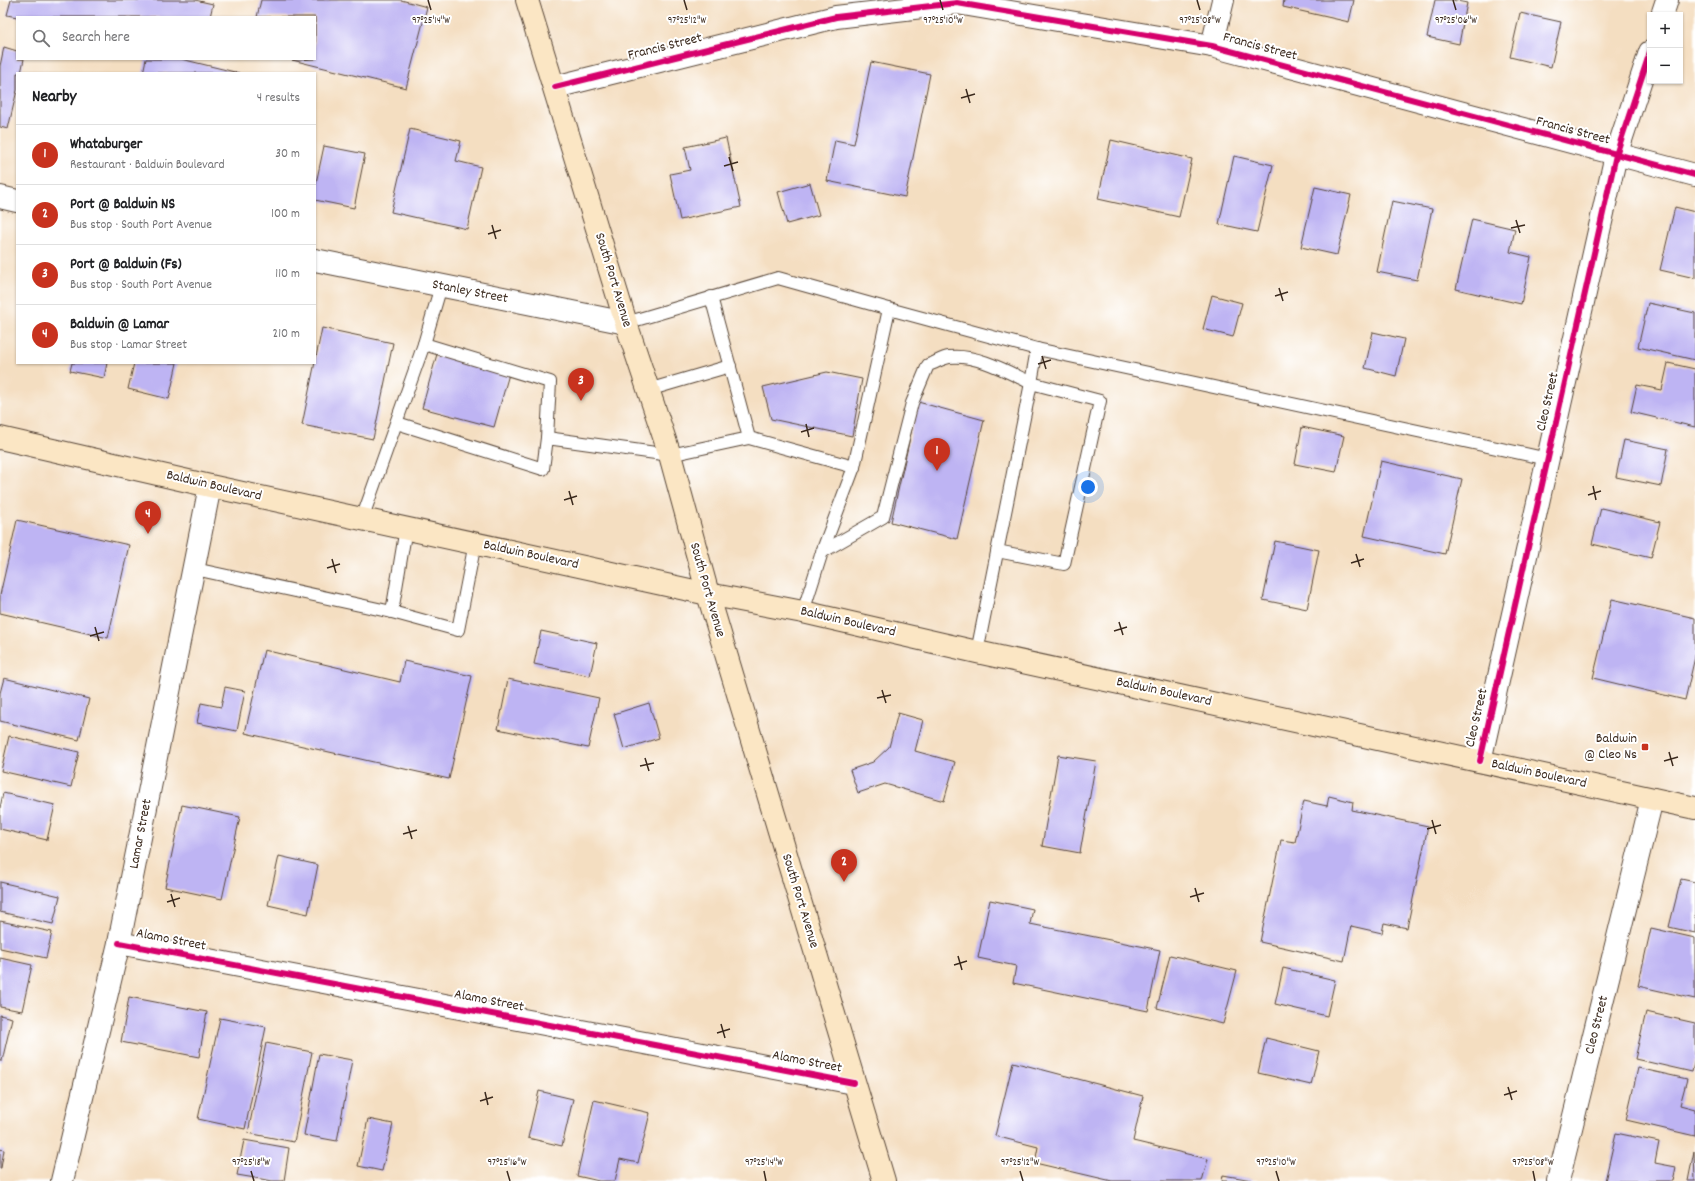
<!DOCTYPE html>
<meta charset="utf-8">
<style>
body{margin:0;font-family:Dekko,sans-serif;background:#f2f2f2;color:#202124}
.controls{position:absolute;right:12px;top:12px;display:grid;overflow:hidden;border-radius:0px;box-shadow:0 1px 3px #0004}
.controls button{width:36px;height:36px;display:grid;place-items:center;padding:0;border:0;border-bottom:1px solid #e0e0e0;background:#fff;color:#202124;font:20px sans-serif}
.you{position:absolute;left:1088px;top:487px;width:14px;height:14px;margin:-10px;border:3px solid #fff;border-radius:50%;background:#1a73e8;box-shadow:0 0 0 6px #1a73e833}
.badge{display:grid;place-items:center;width:26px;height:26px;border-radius:50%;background:#c8321e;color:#fff;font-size:13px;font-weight:700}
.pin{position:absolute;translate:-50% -33px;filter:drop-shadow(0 1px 2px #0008)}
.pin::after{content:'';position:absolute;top:21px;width:14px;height:12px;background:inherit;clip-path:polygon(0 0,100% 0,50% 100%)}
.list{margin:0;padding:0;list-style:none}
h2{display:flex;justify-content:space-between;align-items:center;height:52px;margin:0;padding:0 16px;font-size:17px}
h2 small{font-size:13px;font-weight:400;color:#757577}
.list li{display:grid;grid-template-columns:26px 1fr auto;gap:12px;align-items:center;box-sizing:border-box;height:60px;padding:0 16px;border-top:1px solid #e0e0e0}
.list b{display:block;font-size:15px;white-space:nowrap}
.list p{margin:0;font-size:13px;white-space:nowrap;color:#757577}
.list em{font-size:13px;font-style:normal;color:#757577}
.icon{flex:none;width:22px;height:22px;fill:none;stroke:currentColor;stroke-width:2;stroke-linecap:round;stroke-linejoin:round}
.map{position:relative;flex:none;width:1695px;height:1181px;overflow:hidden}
.search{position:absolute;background:#fff;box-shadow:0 1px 3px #0004;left:16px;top:16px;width:300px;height:44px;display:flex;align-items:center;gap:10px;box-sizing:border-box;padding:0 14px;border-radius:0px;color:#757577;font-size:15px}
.panel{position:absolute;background:#fff;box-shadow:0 1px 3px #0004;left:16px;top:72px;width:300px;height:292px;border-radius:0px}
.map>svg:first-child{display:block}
.building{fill:#beb4f3}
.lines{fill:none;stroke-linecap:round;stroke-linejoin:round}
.service-casing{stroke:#574536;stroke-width:14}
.minor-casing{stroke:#574536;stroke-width:24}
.secondary-casing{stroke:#574536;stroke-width:24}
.service{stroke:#fff;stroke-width:12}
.minor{stroke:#fff;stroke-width:22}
.secondary{stroke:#fbe6c4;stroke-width:22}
.cycleway-casing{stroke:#fff;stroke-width:8}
.cycleway{stroke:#d6006c;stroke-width:6}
.ticks{fill:none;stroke:#3b2a1e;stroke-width:1.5}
.poi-dot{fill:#c8321e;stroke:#fff;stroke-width:1.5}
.labels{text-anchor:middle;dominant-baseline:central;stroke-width:4;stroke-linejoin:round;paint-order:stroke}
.street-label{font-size:14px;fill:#3b2a1e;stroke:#fff}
.poi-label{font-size:14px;fill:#3b2a1e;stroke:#fff;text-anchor:end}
.ticks-label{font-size:10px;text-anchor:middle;fill:#3b2a1e;stroke:#fff;stroke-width:4;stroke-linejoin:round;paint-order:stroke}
</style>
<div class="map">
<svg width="1695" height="1181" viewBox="0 0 1695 1181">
<rect width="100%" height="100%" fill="#fff"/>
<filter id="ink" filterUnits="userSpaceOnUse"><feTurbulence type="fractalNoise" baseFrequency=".025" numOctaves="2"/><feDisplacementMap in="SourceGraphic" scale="8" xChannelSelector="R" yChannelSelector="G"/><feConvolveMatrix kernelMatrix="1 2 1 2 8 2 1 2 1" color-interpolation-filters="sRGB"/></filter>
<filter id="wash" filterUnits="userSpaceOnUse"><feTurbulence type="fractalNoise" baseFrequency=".012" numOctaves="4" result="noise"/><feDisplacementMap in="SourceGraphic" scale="16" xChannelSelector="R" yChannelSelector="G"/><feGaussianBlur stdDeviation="0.9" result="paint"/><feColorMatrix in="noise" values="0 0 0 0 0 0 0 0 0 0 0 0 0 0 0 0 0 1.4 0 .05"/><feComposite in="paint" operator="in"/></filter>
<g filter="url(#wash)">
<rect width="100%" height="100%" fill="#f4dec1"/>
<g id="blocks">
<g class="building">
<polygon points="11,0 195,0 213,4 210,17 17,17 7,15"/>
<polygon points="261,0 401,0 427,7 406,88 292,60 315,59 315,17 257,17"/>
<polygon points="1284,0 1354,0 1349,22 1283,7"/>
<polygon points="1435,0 1452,0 1467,3 1459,44 1427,37"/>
<polygon points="1520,13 1561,22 1551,67 1510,57"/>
<polygon points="4,47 17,51 17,59 24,59 21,73 17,73 17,90 8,129 0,127 0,66"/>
<polygon points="146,59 181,59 239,73 143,73"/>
<polygon points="871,62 930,74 905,197 827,181 835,140 854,144"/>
<polygon points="410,129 461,141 456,161 481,167 467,229 391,212"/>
<polygon points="726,138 741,207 680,220 670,174 690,170 685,147"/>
<polygon points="1111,140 1192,159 1179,217 1098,199"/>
<polygon points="324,146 365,154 354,208 315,200 315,188"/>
<polygon points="1234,156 1273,165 1257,232 1219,224"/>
<polygon points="810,183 819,215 787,224 778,192"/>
<polygon points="1315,187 1351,195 1337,255 1301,247"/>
<polygon points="1392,201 1432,209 1417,280 1377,272"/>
<polygon points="1675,207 1695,212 1695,278 1660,270"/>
<polygon points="1472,219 1515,229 1510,252 1531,257 1521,304 1456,289"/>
<polygon points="1212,295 1242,303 1233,337 1203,329"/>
<polygon points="1648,303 1695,313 1695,360 1638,347"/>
<polygon points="322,328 393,343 373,439 302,425"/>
<polygon points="1373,332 1404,339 1396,376 1365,368"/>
<polygon points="437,354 509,374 494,427 422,408"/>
<polygon points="72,363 107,363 104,378 70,371"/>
<polygon points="134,363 177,363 169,399 128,389"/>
<polygon points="1668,363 1695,369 1695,427 1631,412 1637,385 1662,390"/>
<polygon points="827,372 862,379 852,436 771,419 763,387"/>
<polygon points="918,402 984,420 957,539 891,522"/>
<polygon points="1302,427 1344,436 1336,472 1295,464"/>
<polygon points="1624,440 1668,449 1661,486 1616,477"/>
<polygon points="1381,461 1462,479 1445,554 1364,536"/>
<polygon points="1601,508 1660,522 1651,558 1592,544"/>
<polygon points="17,520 129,545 108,638 0,613 0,595"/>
<polygon points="1275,541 1319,550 1307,609 1263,600"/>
<polygon points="1612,599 1695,618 1695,657 1685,700 1593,678"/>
<polygon points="541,631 597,643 590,676 534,664"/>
<polygon points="264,650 400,682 404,661 472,676 449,779 245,733"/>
<polygon points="4,678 89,699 79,740 0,721 0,693"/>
<polygon points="508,679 599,698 588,748 498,729"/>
<polygon points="225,687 245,691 237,731 197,723 201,703 221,707"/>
<polygon points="649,703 659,738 624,749 614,714"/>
<polygon points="898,713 923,720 915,751 955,762 944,801 885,784 858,793 850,770 873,762 889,747"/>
<polygon points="9,736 79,752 71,787 1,771"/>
<polygon points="1058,755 1096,761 1080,853 1042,846"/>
<polygon points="3,793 55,805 47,840 0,829 0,808"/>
<polygon points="1329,796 1353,802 1352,810 1428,826 1407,928 1384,923 1382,933 1351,926 1344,961 1260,942 1281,840 1295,842 1304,801 1327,806"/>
<polygon points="182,805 240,817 222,899 165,887"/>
<polygon points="279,856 318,865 308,914 268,905"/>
<polygon points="1681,879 1695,882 1695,933 1669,927"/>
<polygon points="0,882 60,896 53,924 0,912"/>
<polygon points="990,900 1033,909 1030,924 1160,950 1148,1011 1013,983 1016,966 978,958"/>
<polygon points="0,921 52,932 46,958 0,948"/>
<polygon points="1651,928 1695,938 1695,999 1638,986"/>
<polygon points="1170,955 1237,971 1223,1024 1157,1008"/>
<polygon points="0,958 32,965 22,1011 0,1007"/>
<polygon points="1283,968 1335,980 1327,1016 1275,1004"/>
<polygon points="129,997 207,1012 199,1057 121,1042"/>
<polygon points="1646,1012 1695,1023 1695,1059 1692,1072 1635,1059"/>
<polygon points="0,1015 12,1018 2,1061 0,1061"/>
<polygon points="220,1018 266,1027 245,1129 198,1119"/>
<polygon points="1266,1038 1319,1051 1311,1085 1258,1073"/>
<polygon points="266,1043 312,1052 294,1142 248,1133"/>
<polygon points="319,1054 352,1060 337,1141 304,1135"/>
<polygon points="1013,1062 1143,1096 1133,1141 1208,1159 1202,1181 1112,1181 1035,1163 1038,1147 995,1136"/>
<polygon points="1638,1068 1687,1079 1680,1105 1695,1109 1695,1136 1626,1120"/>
<polygon points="539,1091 573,1099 562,1146 528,1138"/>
<polygon points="594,1100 650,1113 638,1163 620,1159 615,1181 599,1181 577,1176"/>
<polygon points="368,1119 393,1124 382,1171 358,1166"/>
<polygon points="1616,1133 1659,1142 1655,1163 1676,1167 1673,1181 1605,1181"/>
<polygon points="244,1140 289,1148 284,1181 273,1181 237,1175"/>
<polygon points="0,1149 4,1150 1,1168 0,1168"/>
<polygon points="1694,1151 1695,1181 1688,1181"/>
<polygon points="1223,1175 1252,1180 1252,1181 1222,1181"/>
</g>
</g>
</g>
<g filter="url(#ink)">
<use href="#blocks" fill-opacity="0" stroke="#574536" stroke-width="1"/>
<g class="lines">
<g class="service-casing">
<g id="service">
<polyline points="626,323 778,278 889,309 1037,349 1548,459"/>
<polyline points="648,390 730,366"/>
<polyline points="397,423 543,469 547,438 550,382 424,344"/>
<polyline points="547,438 670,455 749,438 711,297"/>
<polyline points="749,438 854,467 822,552"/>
<polyline points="854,467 889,309"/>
<polyline points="362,519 424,344 441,286"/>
<polyline points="195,569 392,612 406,528"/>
<polyline points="392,612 458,630 475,543"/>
<path d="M 803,612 L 822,552 L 883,517 L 912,403 L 928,365 C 935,363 942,358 949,357 C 977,354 1006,371 1031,383 L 1037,349"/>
<polyline points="977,652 1031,383 1100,401 1064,564 997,551"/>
</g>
</g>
<g class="minor-casing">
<g id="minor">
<polyline points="1662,15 1667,0"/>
<polyline points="1212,46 1223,0"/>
<polyline points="555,87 836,17 957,3 1212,46 1695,175"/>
<polyline points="0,197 17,201"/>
<polyline points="315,260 626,323"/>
<polyline points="1480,761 1616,155 1650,52"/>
<polyline points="119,943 854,1083"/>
<polyline points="62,1181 119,943 210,486"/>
<polyline points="1558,1181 1652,799"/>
</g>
</g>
<g class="secondary-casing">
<g id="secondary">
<polyline points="527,0 626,323 670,455 708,594 884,1181"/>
<polyline points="0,438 210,486 708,594 803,612 977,652 1695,808"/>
</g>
</g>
<use href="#service" class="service"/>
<use href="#minor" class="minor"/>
<use href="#secondary" class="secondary"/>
<g class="cycleway-casing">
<g id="cycleway">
<polyline points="555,87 836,17 957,3 1212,46 1695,175"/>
<polyline points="1480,761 1616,155 1650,52"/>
<polyline points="119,943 854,1083"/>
</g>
</g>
<use href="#cycleway" class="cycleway"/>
</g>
</g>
<path class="ticks" d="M 428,0 L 431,10M 684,0 L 687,10M 940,0 L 943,10M 1197,0 L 1200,10M 1453,0 L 1456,10M 966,89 L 970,103M 961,98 L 975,94M 729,157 L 733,171M 724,166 L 738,162M 1516,220 L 1520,233M 492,225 L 496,239M 1511,228 L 1525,225M 488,234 L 501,230M 1279,288 L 1283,301M 1275,296 L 1288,292M 1042,356 L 1046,369M 1038,364 L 1051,360M 806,424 L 809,437M 801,432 L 814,428M 1593,486 L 1596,500M 569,491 L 573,505M 1588,495 L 1601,491M 564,500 L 577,496M 1356,554 L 1360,567M 332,559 L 336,573M 1351,563 L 1364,559M 327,568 L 340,564M 1119,622 L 1123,635M 95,627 L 99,641M 1114,631 L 1127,627M 90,636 L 104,632M 882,690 L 886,703M 877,698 L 891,695M 1669,752 L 1673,766M 645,758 L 649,771M 1664,761 L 1678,757M 640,766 L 654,763M 1432,820 L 1436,834M 408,826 L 412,839M 1427,829 L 1441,825M 403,834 L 417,830M 1195,888 L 1199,902M 171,894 L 175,907M 1190,897 L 1204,893M 167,902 L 180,898M 958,956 L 962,970M 954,965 L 967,961M 721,1024 L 725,1038M 717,1033 L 730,1029M 1508,1087 L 1512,1100M 485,1092 L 488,1105M 1504,1095 L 1517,1091M 480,1101 L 493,1097M 251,1171 L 254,1181M 507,1171 L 510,1181M 764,1171 L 766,1181M 1020,1171 L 1023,1181M 1276,1171 L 1279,1181M 1533,1171 L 1535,1181"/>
<rect class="poi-dot" x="1641" y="743" width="8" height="8" rx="2"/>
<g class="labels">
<g class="street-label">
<text transform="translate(665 47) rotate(-14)">Francis Street</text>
<text transform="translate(1260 47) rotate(15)">Francis Street</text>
<text transform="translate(1573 131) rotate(15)">Francis Street</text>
<text transform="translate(613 280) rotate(73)">South Port Avenue</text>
<text transform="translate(470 292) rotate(11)">Stanley Street</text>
<text transform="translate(1548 402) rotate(-77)">Cleo Street</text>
<text transform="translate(214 486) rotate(13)">Baldwin Boulevard</text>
<text transform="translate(531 555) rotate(12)">Baldwin Boulevard</text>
<text transform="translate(707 590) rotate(74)">South Port Avenue</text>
<text transform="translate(848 622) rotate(13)">Baldwin Boulevard</text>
<text transform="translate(1164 692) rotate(12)">Baldwin Boulevard</text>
<text transform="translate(1477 718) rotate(-77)">Cleo Street</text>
<text transform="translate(1539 774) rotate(12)">Baldwin Boulevard</text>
<text transform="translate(141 834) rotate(-79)">Lamar Street</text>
<text transform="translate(800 901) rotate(73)">South Port Avenue</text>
<text transform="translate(171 940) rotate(11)">Alamo Street</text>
<text transform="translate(489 1001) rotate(11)">Alamo Street</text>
<text transform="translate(1597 1025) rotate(-76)">Cleo Street</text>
<text transform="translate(807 1062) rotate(11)">Alamo Street</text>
</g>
<g class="poi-label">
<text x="1637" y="739">Baldwin<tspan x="1637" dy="16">@ Cleo Ns</tspan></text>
</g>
</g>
<g class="ticks-label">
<text x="431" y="23">97°25'14"W</text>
<text x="687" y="23">97°25'12"W</text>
<text x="943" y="23">97°25'10"W</text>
<text x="1200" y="23">97°25'08"W</text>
<text x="1456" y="23">97°25'06"W</text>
<text x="251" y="1165">97°25'18"W</text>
<text x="507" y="1165">97°25'16"W</text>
<text x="764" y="1165">97°25'14"W</text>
<text x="1020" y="1165">97°25'12"W</text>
<text x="1276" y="1165">97°25'10"W</text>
<text x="1533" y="1165">97°25'08"W</text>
</g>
</svg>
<div class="controls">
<button>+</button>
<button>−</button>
</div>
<div class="you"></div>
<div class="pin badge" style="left:937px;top:471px">1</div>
<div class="pin badge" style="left:844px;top:882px">2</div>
<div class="pin badge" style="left:581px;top:401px">3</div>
<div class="pin badge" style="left:148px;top:534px">4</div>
<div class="search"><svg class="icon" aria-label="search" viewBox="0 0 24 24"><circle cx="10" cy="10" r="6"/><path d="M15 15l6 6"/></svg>Search here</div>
<section class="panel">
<h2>Nearby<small>4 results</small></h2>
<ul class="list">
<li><span class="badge">1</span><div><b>Whataburger</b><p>Restaurant · Baldwin Boulevard</p></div><em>30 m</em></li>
<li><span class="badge">2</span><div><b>Port @ Baldwin NS</b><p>Bus stop · South Port Avenue</p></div><em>100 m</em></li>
<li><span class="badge">3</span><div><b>Port @ Baldwin (Fs)</b><p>Bus stop · South Port Avenue</p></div><em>110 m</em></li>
<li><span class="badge">4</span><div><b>Baldwin @ Lamar</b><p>Bus stop · Lamar Street</p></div><em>210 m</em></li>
</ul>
</section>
</div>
